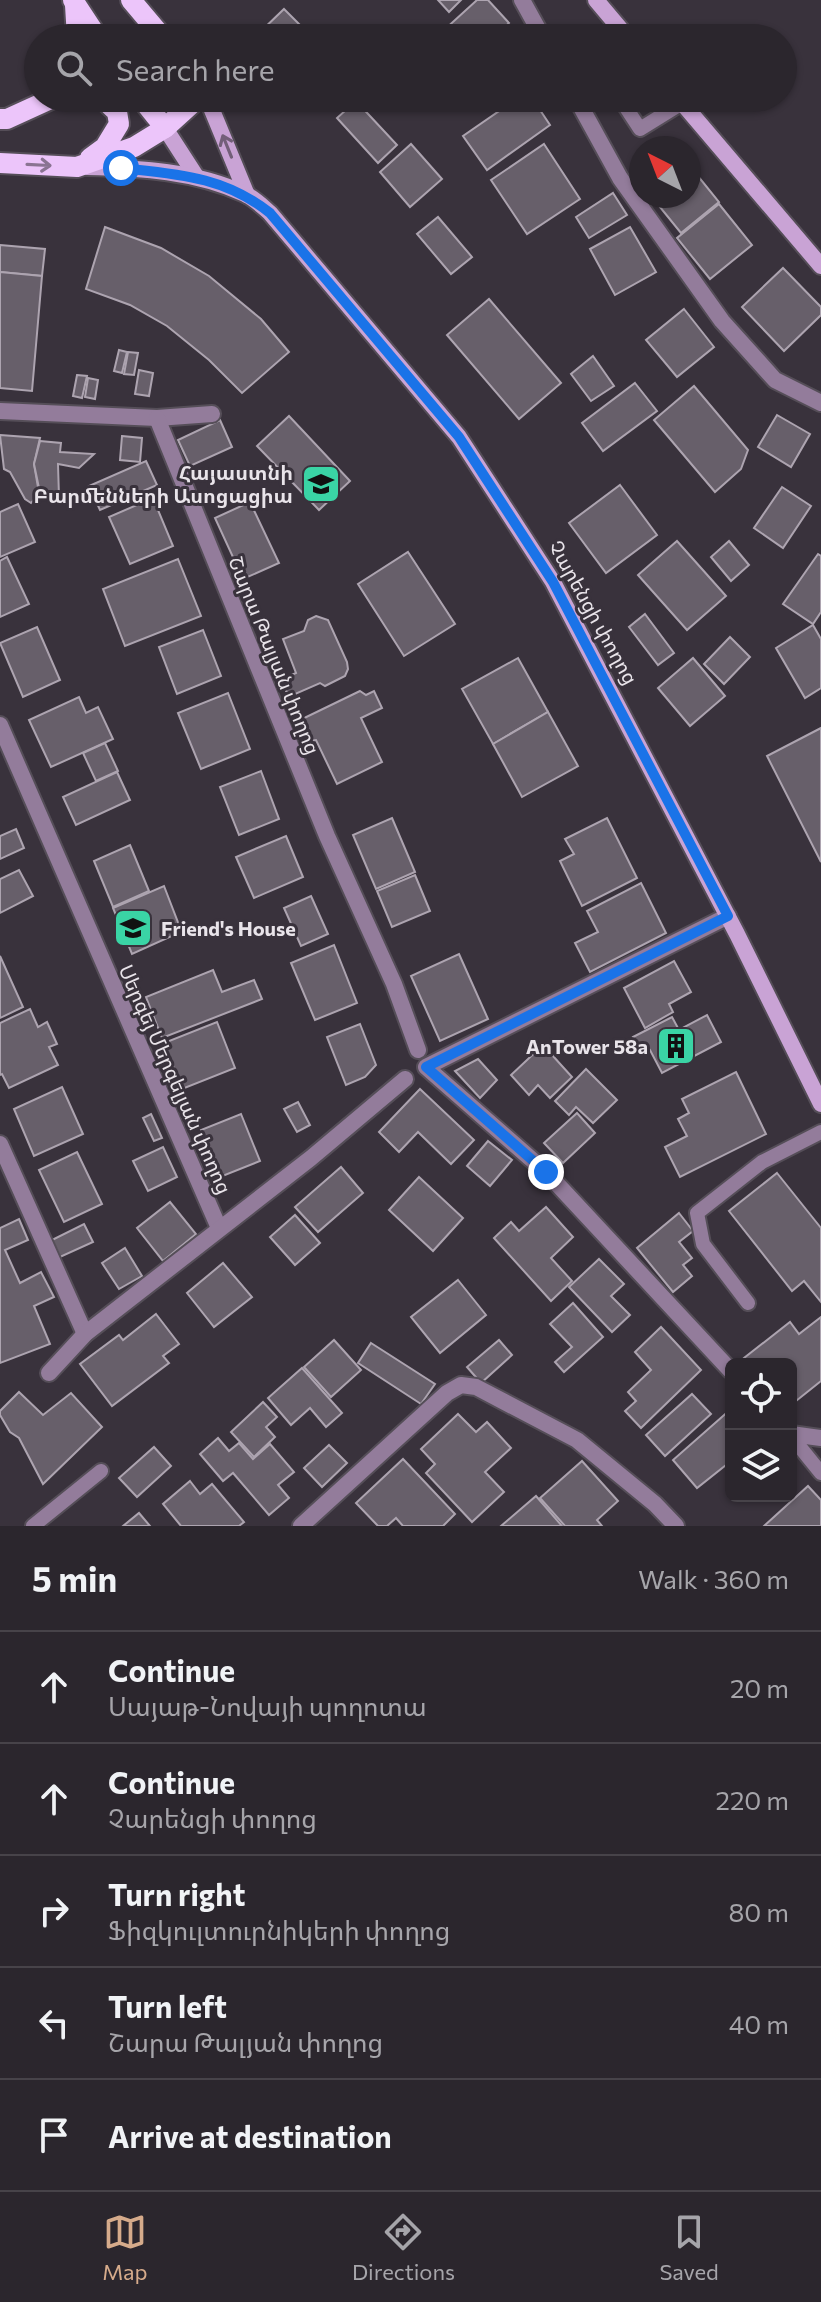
<!DOCTYPE html>
<meta charset="utf-8">
<style>
body{margin:0;font-family:Commissioner,"Noto Sans Armenian",sans-serif;background:#332e35;color:#f1f3f6}
.controls{position:absolute;right:24px;bottom:24px;display:grid;overflow:hidden;border-radius:12px;box-shadow:0 2px 6px #0004}
.controls button{width:72px;height:72px;display:grid;place-items:center;padding:0;border:0;border-bottom:2px solid #474349;background:#2b262d;color:#f1f3f6;font:40px sans-serif}
.compass{position:absolute;left:629px;top:136px;width:72px;height:72px;border-radius:50%;background:#2b262d;box-shadow:0 2px 6px #0004;rotate:318deg}
.stop{position:absolute;width:24px;height:24px;margin:-18px;border:6px solid #1a73e8;border-radius:50%;background:#fff}
.stop.end{background:#1a73e8;border-color:#fff;box-shadow:0 2px 8px #0008}
.list{margin:0;padding:0;list-style:none}
h2{display:flex;justify-content:space-between;align-items:center;height:104px;margin:0;padding:0 32px;font-size:34px}
h2 small{font-size:26px;font-weight:400;color:#a6a5aa}
.list li{display:grid;grid-template-columns:52px 1fr auto;gap:24px;align-items:center;box-sizing:border-box;height:112px;padding:0 32px;border-top:2px solid #474349}
.list b{display:block;font-size:30px;white-space:nowrap}
.list p{margin:0;font-size:26px;white-space:nowrap;color:#a6a5aa}
.list em{font-size:26px;font-style:normal;color:#a6a5aa}
.icon{flex:none;width:44px;height:44px;fill:none;stroke:currentColor;stroke-width:2;stroke-linecap:round;stroke-linejoin:round}
.map{position:relative;flex:none;width:821px;height:1526px;overflow:hidden}
.search{position:absolute;background:#2b262d;box-shadow:0 2px 6px #0004;left:24px;right:24px;top:24px;height:88px;display:flex;align-items:center;gap:20px;box-sizing:border-box;padding:0 28px;border-radius:44px;color:#a6a5aa;font-size:30px}
.sheet{height:664px;background:#2b262d}
nav{display:flex;justify-content:space-around;align-items:center;box-sizing:border-box;height:112px;border-top:2px solid #474349;background:#2b262d;font-size:22px;color:#a6a5aa}
nav a{display:grid;justify-items:center;gap:4px}
nav .on{color:#d6ab8b}
.map>svg:first-child{display:block}
.building{fill:#675f6a;stroke:#ada4b0;stroke-width:2}
.lines{fill:none;stroke-linecap:round;stroke-linejoin:round}
.lane-casing{stroke:#554e58;stroke-width:18}
.street-casing{stroke:#554e58;stroke-width:20}
.secondary-casing{stroke:#554e58;stroke-width:20}
.primary-casing{stroke:#554e58;stroke-width:24}
.lane{stroke:#937c9b;stroke-width:14}
.street{stroke:#937c9b;stroke-width:16}
.secondary{stroke:#c9a3d5;stroke-width:16}
.primary{stroke:#ecc5fa;stroke-width:20}
.oneway{stroke:#735f79}
.oneway2{stroke:#8a7492}
.route{stroke:#1a73e8;stroke-width:10}
.labels{text-anchor:middle;dominant-baseline:central;stroke-width:6;stroke-linejoin:round;paint-order:stroke}
.poi-label{font-size:20px;font-weight:bold;fill:#e9e4ea;stroke:#39323c;text-anchor:end}
.street-label{font-size:20px;fill:#e9e4ea;stroke:#39323c}
</style>
<div class="map">
<svg width="821" height="1526" viewBox="0 0 821 1526">
<rect width="100%" height="100%" fill="#39323c"/>
<g class="building">
<polygon points="438,0 461,0 449,12"/>
<polygon points="477,0 488,0 509,23 493,38 450,38 443,31"/>
<polygon points="284,9 313,38 254,38"/>
<polygon points="518,98 532,98 550,125 487,170 463,136"/>
<polygon points="356,101 397,145 378,163 337,118"/>
<polygon points="411,144 442,179 410,207 380,172"/>
<polygon points="544,144 580,199 527,234 491,180"/>
<polygon points="689,165 719,202 681,233 651,196 689,196"/>
<polygon points="613,193 627,215 589,238 576,217"/>
<polygon points="719,204 752,245 710,279 677,238"/>
<polygon points="438,217 472,257 451,274 417,234"/>
<polygon points="105,227 161,248 209,276 261,319 289,352 242,393 209,360 167,326 130,305 86,289"/>
<polygon points="630,227 656,272 615,295 590,249"/>
<polygon points="0,245 45,249 42,276 0,272"/>
<polygon points="783,268 821,307 821,315 784,351 742,307"/>
<polygon points="0,272 42,276 32,391 0,388"/>
<polygon points="489,299 561,383 519,419 447,335"/>
<polygon points="684,309 714,347 677,377 646,340"/>
<polygon points="119,350 127,352 122,373 114,371"/>
<polygon points="128,352 138,353 134,375 124,374"/>
<polygon points="593,356 614,386 591,401 571,374"/>
<polygon points="139,370 153,373 149,396 135,394"/>
<polygon points="77,375 87,376 82,398 73,396"/>
<polygon points="88,378 98,380 95,399 85,397"/>
<polygon points="635,383 657,411 603,451 582,423"/>
<polygon points="694,386 748,450 741,469 715,492 654,420"/>
<polygon points="777,415 810,434 791,467 758,447"/>
<polygon points="289,416 350,481 319,510 257,446"/>
<polygon points="220,420 232,447 190,466 178,440"/>
<polygon points="0,435 40,438 34,464 39,493 31,503 25,499 10,472 4,469"/>
<polygon points="122,436 142,438 140,462 120,460"/>
<polygon points="40,441 61,443 60,452 94,454 79,468 58,464 59,497 40,493 34,464"/>
<polygon points="146,461 157,485 100,510 89,486"/>
<polygon points="620,485 657,535 606,573 569,523"/>
<polygon points="782,487 811,506 783,548 754,528"/>
<polygon points="153,498 173,546 130,564 109,517"/>
<polygon points="250,502 279,563 243,579 215,518"/>
<polygon points="18,504 35,542 0,557 0,512"/>
<polygon points="677,541 726,596 687,630 638,575"/>
<polygon points="729,541 749,565 731,581 711,557"/>
<polygon points="408,552 455,624 404,656 358,584"/>
<polygon points="818,554 821,556 821,612 813,624 783,604"/>
<polygon points="7,557 29,604 0,617 0,561"/>
<polygon points="178,559 201,616 125,646 103,589"/>
<polygon points="645,614 674,653 658,665 629,627"/>
<polygon points="316,616 328,620 347,662 348,669 345,676 325,686 320,683 293,695 286,691 284,684 287,677 296,673 283,639 304,631 308,620"/>
<polygon points="813,625 821,639 821,688 805,698 776,648"/>
<polygon points="37,627 60,680 23,697 0,643"/>
<polygon points="203,630 221,676 177,694 159,647"/>
<polygon points="730,637 750,657 724,684 704,664"/>
<polygon points="518,658 548,712 493,744 462,689"/>
<polygon points="693,658 725,696 690,726 658,688"/>
<polygon points="360,691 366,695 374,691 382,708 361,718 382,762 337,784 316,740 308,741 298,721"/>
<polygon points="228,693 250,749 201,769 178,713"/>
<polygon points="79,697 86,713 98,707 113,739 51,767 29,720"/>
<polygon points="548,712 578,766 522,797 493,744"/>
<polygon points="821,728 821,862 767,756"/>
<polygon points="105,743 118,771 96,781 83,753"/>
<polygon points="261,771 279,819 239,835 220,787"/>
<polygon points="117,772 130,800 76,825 63,797"/>
<polygon points="392,818 415,872 376,889 353,835"/>
<polygon points="607,818 637,878 582,906 560,861 574,854 565,839"/>
<polygon points="16,829 24,848 0,859 0,836"/>
<polygon points="286,836 303,877 254,898 236,857"/>
<polygon points="130,845 149,891 113,907 94,861"/>
<polygon points="19,870 33,896 0,913 0,879"/>
<polygon points="415,875 430,911 392,927 377,891"/>
<polygon points="641,883 666,933 590,972 575,943 598,932 587,911"/>
<polygon points="164,886 179,925 174,935 132,954 113,908"/>
<polygon points="311,896 328,934 301,946 284,908"/>
<polygon points="334,945 357,1003 315,1020 291,963"/>
<polygon points="459,954 488,1019 440,1041 411,976"/>
<polygon points="0,956 23,1007 0,1018"/>
<polygon points="674,961 691,992 669,1004 673,1012 645,1028 624,988"/>
<polygon points="213,970 222,992 254,980 262,999 162,1038 146,997"/>
<polygon points="30,1009 38,1027 47,1022 57,1044 49,1047 58,1065 9,1088 2,1074 0,1075 0,1023"/>
<polygon points="707,1015 721,1042 662,1073 650,1050 642,1054 633,1037 672,1017 679,1030"/>
<polygon points="217,1022 235,1068 182,1089 164,1043"/>
<polygon points="360,1024 376,1065 365,1077 346,1085 327,1037"/>
<polygon points="543,1045 572,1077 550,1098 538,1085 529,1095 511,1075"/>
<polygon points="478,1059 497,1080 480,1098 455,1071"/>
<polygon points="586,1069 617,1100 593,1123 576,1107 569,1115 555,1101"/>
<polygon points="736,1072 766,1134 680,1177 665,1147 687,1136 678,1119 689,1113 682,1099"/>
<polygon points="62,1087 83,1134 34,1156 14,1109"/>
<polygon points="420,1089 474,1140 451,1164 418,1132 399,1152 379,1132"/>
<polygon points="298,1102 310,1125 297,1132 284,1109"/>
<polygon points="577,1113 595,1133 563,1163 544,1143"/>
<polygon points="151,1114 162,1138 154,1141 143,1118"/>
<polygon points="241,1114 260,1161 220,1177 201,1130"/>
<polygon points="488,1141 512,1160 490,1186 467,1166"/>
<polygon points="163,1147 177,1177 148,1191 133,1161"/>
<polygon points="77,1152 102,1204 64,1222 39,1170"/>
<polygon points="341,1167 363,1193 318,1232 295,1207"/>
<polygon points="777,1173 821,1228 821,1302 804,1281 792,1291 729,1211"/>
<polygon points="419,1177 463,1218 433,1251 389,1210"/>
<polygon points="170,1202 196,1234 163,1261 137,1228"/>
<polygon points="546,1207 573,1237 551,1258 572,1281 551,1301 494,1238 511,1222 519,1231"/>
<polygon points="679,1213 693,1231 679,1242 692,1258 683,1265 692,1276 673,1292 637,1248"/>
<polygon points="295,1215 320,1243 295,1265 270,1237"/>
<polygon points="19,1219 28,1240 5,1250 20,1283 41,1272 54,1297 34,1306 50,1344 0,1363 0,1228"/>
<polygon points="84,1224 93,1242 60,1257 52,1240"/>
<polygon points="125,1248 142,1276 119,1289 102,1263"/>
<polygon points="599,1259 624,1284 611,1296 630,1315 612,1332 569,1287"/>
<polygon points="223,1263 252,1297 214,1327 187,1293"/>
<polygon points="458,1280 486,1315 440,1353 411,1317"/>
<polygon points="573,1303 603,1337 564,1372 555,1362 572,1347 550,1324"/>
<polygon points="156,1314 179,1344 163,1356 169,1363 112,1406 80,1364 119,1335 123,1340"/>
<polygon points="821,1317 821,1381 791,1405 791,1364 748,1364 744,1358 790,1322 799,1334"/>
<polygon points="661,1327 701,1370 641,1428 625,1411 636,1401 628,1392 651,1370 635,1352"/>
<polygon points="334,1340 361,1370 331,1397 304,1367"/>
<polygon points="499,1340 512,1355 481,1383 467,1367"/>
<polygon points="371,1343 435,1384 421,1404 358,1363"/>
<polygon points="302,1368 342,1413 326,1427 310,1408 291,1425 268,1398"/>
<polygon points="19,1392 43,1415 71,1393 102,1427 43,1484 19,1438 10,1432 0,1415 0,1411"/>
<polygon points="692,1394 711,1414 665,1456 646,1435"/>
<polygon points="263,1402 277,1417 266,1427 275,1437 254,1457 231,1432"/>
<polygon points="731,1409 731,1461 697,1488 673,1460"/>
<polygon points="458,1414 476,1432 487,1422 511,1448 485,1472 504,1492 472,1522 426,1473 435,1464 421,1449"/>
<polygon points="218,1438 229,1451 239,1443 253,1459 270,1444 294,1472 278,1485 289,1498 269,1515 233,1473 223,1481 200,1454"/>
<polygon points="329,1445 347,1463 322,1487 304,1468"/>
<polygon points="154,1447 171,1466 137,1497 119,1478"/>
<polygon points="403,1459 455,1514 443,1526 403,1526 396,1518 387,1526 378,1526 356,1503"/>
<polygon points="582,1461 618,1501 597,1520 602,1526 565,1526 540,1498"/>
<polygon points="190,1481 200,1494 212,1484 244,1522 239,1526 181,1526 163,1504"/>
<polygon points="808,1486 821,1500 821,1526 764,1526"/>
<polygon points="536,1496 562,1526 501,1526"/>
<polygon points="139,1513 150,1526 123,1526"/>
</g>
<g class="lines">
<g class="lane-casing">
<g id="lane">
<polyline points="623,103 640,129 682,103"/>
<polyline points="748,1303 703,1244 697,1213 762,1162 821,1132"/>
<polyline points="791,1436 821,1473"/>
<polyline points="33,1526 101,1471"/>
</g>
</g>
<g class="street-casing">
<g id="street">
<polyline points="522,0 543,38"/>
<polyline points="576,98 620,178 722,321 775,380 821,403"/>
<polyline points="0,411 157,418 212,414"/>
<polyline points="157,418 327,836 394,984 418,1050"/>
<polyline points="0,725 219,1228"/>
<polyline points="728,916 426,1067 546,1172 731,1371"/>
<polyline points="0,1144 85,1334"/>
<polyline points="49,1373 85,1334 311,1158 405,1079"/>
<polyline points="791,1434 821,1438"/>
<polyline points="301,1526 447,1393 461,1385 476,1387 577,1440 655,1504 676,1526"/>
</g>
</g>
<g class="secondary-casing">
<g id="secondary">
<polyline points="596,0 628,38"/>
<polyline points="207,98 247,195"/>
<polyline points="678,98 821,266"/>
<polyline points="165,128 196,176"/>
<path d="M 87,167 C 140,168 196,171 245,194 C 254,198 262,206 270,213 L 459,437 L 553,582 L 737,934 L 821,1104"/>
</g>
</g>
<g class="primary-casing">
<g id="primary">
<polyline points="73,0 98,38"/>
<polyline points="131,0 163,38"/>
<polyline points="75,5 77,38"/>
<polyline points="141,98 165,128"/>
<polyline points="0,119 7,119 53,98"/>
<polyline points="90,158 105,147 119,124 117,112 102,98"/>
<polyline points="0,163 77,167 134,147 165,128 198,98"/>
</g>
</g>
<use href="#lane" class="lane"/>
<use href="#street" class="street"/>
<use href="#secondary" class="secondary"/>
<use href="#primary" class="primary"/>
</g>
<defs><path id="oneway-shaft" d="M-6 0H5M1.5-3L5.5 0L1.5 3" fill="none" stroke-width="1.6" stroke-linecap="round" stroke-linejoin="round" transform="scale(2)"/></defs>
<use class="oneway" href="#oneway-shaft" transform="translate(227 146) rotate(-112)"/>
<use class="oneway2" href="#oneway-shaft" transform="translate(39 165) rotate(3)"/>
<g class="lines">
<path class="route" d="M 121,168 C 176,174 224,176 270,213 L 459,437 L 553,582 L 728,916 L 426,1067 L 546,1172"/>
</g>
<defs>
<g id="school-square" transform="scale(2)"><rect x="-9" y="-9" width="18" height="18" rx="4" fill="#3ad4a5" stroke="#39323c"/><path d="M0-5L7-2L0 1L-7-2ZM-4 1L0 2.5L4 1V4Q0 6-4 4Z" fill="#111"/></g>
<g id="building-square" transform="scale(2)"><rect x="-9" y="-9" width="18" height="18" rx="4" fill="#3ad4a5" stroke="#39323c"/><path d="M-4-6H4V6H1V3H-1V6H-4ZM-2.5-4.3h1.7v1.8h-1.7ZM.8-4.3h1.7v1.8H.8ZM-2.5-1h1.7V.8h-1.7ZM.8-1h1.7V.8H.8Z" fill="#111"/></g>
</defs>
<g fill-rule="evenodd">
<use href="#school-square" x="321" y="484"/>
<use href="#school-square" x="133" y="928"/>
<use href="#building-square" x="676" y="1046"/>
</g>
<g class="labels">
<g class="poi-label">
<text x="293" y="472">Հայաստնի<tspan x="293" dy="23">Բարմենների Ասոցացիա</tspan></text>
<text x="161" y="928" text-anchor="start">Friend's House</text>
<text x="648" y="1046">AnTower 58a</text>
</g>
<g class="street-label">
<text transform="translate(594 612) rotate(61)">Չարենցի փողոց</text>
<text transform="translate(275 655) rotate(68)">Շարա Թալյան փողոց</text>
<text transform="translate(176 1079) rotate(66)">Սերգեյ Մերգելյան փողոց</text>
</g>
</g>
</svg>
<div class="controls">
<button><svg class="icon" aria-label="locate" viewBox="0 0 24 24"><circle cx="12" cy="12" r="6"/><path d="M12 2v4M12 18v4M2 12h4M18 12h4"/></svg></button>
<button><svg class="icon" aria-label="layers" viewBox="0 0 24 24"><path d="M12 4l9 5-9 5-9-5zM3 14l9 5 9-5"/></svg></button>
</div>
<svg class="compass" viewBox="-18 -18 36 36"><path d="M0-13l5 13h-10z" fill="#e53935"/><path d="M0 13l5-13h-10z" fill="#a6a5aa"/></svg>
<div class="stop" style="left:121px;top:168px"></div>
<div class="stop end" style="left:546px;top:1172px"></div>
<div class="search"><svg class="icon" aria-label="search" viewBox="0 0 24 24"><circle cx="10" cy="10" r="6"/><path d="M15 15l6 6"/></svg>Search here</div>
</div>
<section class="sheet">
<h2>5 min<small>Walk · 360 m</small></h2>
<ul class="list">
<li><svg class="icon" aria-label="ahead" viewBox="0 0 24 24"><path d="M12 20V5M6 11l6-6 6 6"/></svg><div><b>Continue</b><p>Սայաթ-Նովայի պողոտա</p></div><em>20 m</em></li>
<li><svg class="icon" aria-label="ahead" viewBox="0 0 24 24"><path d="M12 20V5M6 11l6-6 6 6"/></svg><div><b>Continue</b><p>Չարենցի փողոց</p></div><em>220 m</em></li>
<li><svg class="icon" aria-label="right" viewBox="0 0 24 24"><path d="M7 20v-9h11M14 6l5 5-5 5"/></svg><div><b>Turn right</b><p>Ֆիզկուլտուրնիկերի փողոց</p></div><em>80 m</em></li>
<li><svg class="icon" aria-label="left" viewBox="0 0 24 24"><path d="M17 20v-9H6M10 6l-5 5 5 5"/></svg><div><b>Turn left</b><p>Շարա Թալյան փողոց</p></div><em>40 m</em></li>
<li><svg class="icon" aria-label="arrive" viewBox="0 0 24 24"><path d="M6 21V4h12l-3 4 3 4H6"/></svg><div><b>Arrive at destination</b></div></li>
</ul>
</section>
<nav>
<a class="on"><svg class="icon" aria-label="map" viewBox="0 0 24 24"><path d="M3 6l6-2 6 2 6-2v14l-6 2-6-2-6 2zM9 4v14M15 6v14"/></svg>Map</a>
<a><svg class="icon" aria-label="directions" viewBox="0 0 24 24"><path d="M12 3l9 9-9 9-9-9zM9 14v-3h6M13 9l2 2-2 2"/></svg>Directions</a>
<a><svg class="icon" aria-label="saved" viewBox="0 0 24 24"><path d="M7 4h10v16l-5-4-5 4z"/></svg>Saved</a>
</nav>
